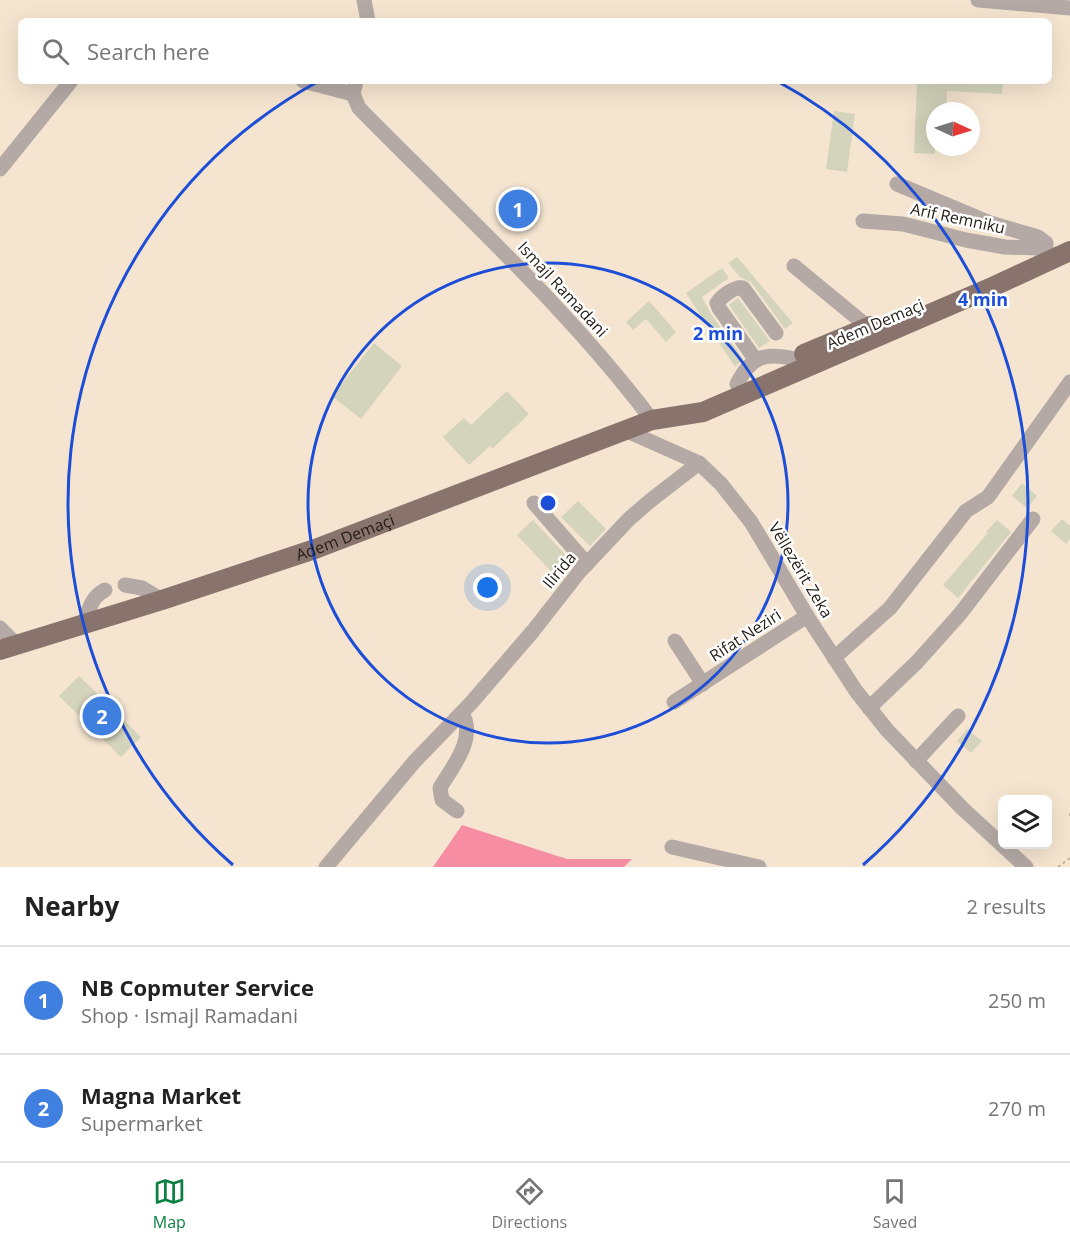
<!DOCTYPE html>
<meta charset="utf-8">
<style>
body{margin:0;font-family:"Open Sans",sans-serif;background:#f2f2f2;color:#222}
.controls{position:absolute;right:18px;bottom:18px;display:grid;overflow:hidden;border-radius:9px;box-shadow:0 6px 24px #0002}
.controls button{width:54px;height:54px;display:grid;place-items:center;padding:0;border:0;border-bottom:2px solid #e0e0e0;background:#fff;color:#222;font:30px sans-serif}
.compass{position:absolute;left:926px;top:102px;width:54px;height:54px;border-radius:50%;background:#fff;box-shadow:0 6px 24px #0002;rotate:94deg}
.you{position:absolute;left:488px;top:588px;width:21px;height:21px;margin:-15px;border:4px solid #fff;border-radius:50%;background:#1a73e8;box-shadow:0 0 0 9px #1a73e833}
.badge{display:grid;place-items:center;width:39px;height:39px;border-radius:50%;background:#0b8043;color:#fff;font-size:20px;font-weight:700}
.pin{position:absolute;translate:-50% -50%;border:3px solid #fff;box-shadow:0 2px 6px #0006}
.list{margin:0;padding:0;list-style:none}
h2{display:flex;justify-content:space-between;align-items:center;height:78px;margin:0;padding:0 24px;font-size:26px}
h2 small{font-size:20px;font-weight:400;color:#767676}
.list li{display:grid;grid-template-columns:39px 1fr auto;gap:18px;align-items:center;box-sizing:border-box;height:108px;padding:0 24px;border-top:2px solid #e0e0e0}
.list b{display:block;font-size:22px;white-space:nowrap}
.list p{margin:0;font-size:20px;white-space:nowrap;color:#767676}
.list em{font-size:20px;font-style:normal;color:#767676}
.icon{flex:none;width:33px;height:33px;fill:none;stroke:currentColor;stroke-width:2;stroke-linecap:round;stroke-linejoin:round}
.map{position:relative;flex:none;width:1070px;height:867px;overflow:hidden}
.search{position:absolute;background:#fff;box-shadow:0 6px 24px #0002;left:18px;right:18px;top:18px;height:66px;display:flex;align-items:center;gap:15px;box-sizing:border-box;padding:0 21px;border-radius:9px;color:#767676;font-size:22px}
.sheet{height:294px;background:#fff}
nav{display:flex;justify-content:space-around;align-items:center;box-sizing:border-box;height:84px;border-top:2px solid #e0e0e0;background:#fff;font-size:16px;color:#767676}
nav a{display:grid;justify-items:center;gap:3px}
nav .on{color:#0b8043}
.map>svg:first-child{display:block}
.forest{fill:#f68da3}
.building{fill:#d4d3bb}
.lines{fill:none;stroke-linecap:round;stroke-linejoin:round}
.path{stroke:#b3a696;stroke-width:1.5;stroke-dasharray:3 3;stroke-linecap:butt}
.minor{stroke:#b4a9a5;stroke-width:15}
.major{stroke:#89746d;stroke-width:20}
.ring{fill:none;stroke:#1d4ed8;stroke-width:3}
.labels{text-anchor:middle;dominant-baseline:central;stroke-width:5;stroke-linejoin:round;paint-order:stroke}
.street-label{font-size:16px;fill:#221c15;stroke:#fff}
.centre{fill:#1d4ed8;stroke:#fff;stroke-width:3}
.ring-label{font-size:18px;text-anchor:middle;font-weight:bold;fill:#1d4ed8;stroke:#fff;stroke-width:5;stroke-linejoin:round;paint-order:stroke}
</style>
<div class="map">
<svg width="1070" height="867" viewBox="0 0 1070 867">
<rect width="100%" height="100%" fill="#f5e5d0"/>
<polygon class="forest" points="462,825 567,859 632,859 624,867 433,867"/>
<g class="building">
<polygon points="917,81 1003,81 1002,94 947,91 946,111 935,111 935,154 914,153"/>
<polygon points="834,111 855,114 847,172 826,169"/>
<polygon points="737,257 793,323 785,329 751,282 741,278 728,263"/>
<polygon points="722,268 729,278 702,297 711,314 743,359 735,367 686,293"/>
<polygon points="738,298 770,341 759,348 729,305"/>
<polygon points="649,301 676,332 666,342 646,319 633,330 626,322"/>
<polygon points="374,343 402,366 361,419 332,396"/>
<polygon points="507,391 529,414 492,449 490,446 469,465 443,437 464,418 471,425"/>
<polygon points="1022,483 1037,496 1027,508 1012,496"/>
<polygon points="578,501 606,529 590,546 561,517"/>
<polygon points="1062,519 1070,526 1070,539 1066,544 1051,531"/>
<polygon points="533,520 574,564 560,581 517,535"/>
<polygon points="997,520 1011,532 958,598 943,585 988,533 986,532"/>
<polygon points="79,676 141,737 121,757 59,696"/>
<polygon points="967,729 982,741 971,753 957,741"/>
</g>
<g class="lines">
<g class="path">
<polyline points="1070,813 1070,816"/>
<polyline points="1058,867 1070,858"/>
</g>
<g class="minor">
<polyline points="364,0 368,21"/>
<polyline points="978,0 1070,8"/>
<polyline points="303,81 353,94"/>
<path d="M 356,81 L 353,94 L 359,108 C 459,210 566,306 652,420"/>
<polyline points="0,169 71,81"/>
<polyline points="863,221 903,224 966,240 1005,247 1038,248 1046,252 1046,243 1038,237 990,223 897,184"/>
<polyline points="794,266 868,327"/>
<path d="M 755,359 L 719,308 L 717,303 C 722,296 735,286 743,288 L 776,333"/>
<path d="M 737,384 C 751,356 765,352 795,359"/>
<polyline points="627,431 699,463 721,484 751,522 807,616 856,691 887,730 962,808 1026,867"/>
<polyline points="534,503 587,564"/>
<polyline points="125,585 142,588 162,600"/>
<path d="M 84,624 C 89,610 91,597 105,590"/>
<polyline points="0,628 17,645"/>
<polyline points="675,641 703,684"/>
<polyline points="834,658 890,608 966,511 988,497 1070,382"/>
<polyline points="674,702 807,616"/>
<polyline points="869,708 917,662 960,614 1033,519"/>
<polyline points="916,761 958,716"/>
<path d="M 457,811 L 442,800 L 440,788 C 452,767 477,739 462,713"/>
<polyline points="672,847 759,867"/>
<polyline points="326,867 415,761 472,702 533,631 580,571 629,519 651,500 699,463"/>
</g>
<g class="major">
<polyline points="804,354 871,326"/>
<path id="s1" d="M 0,650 L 162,600 L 315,549 L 652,420 L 703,412 L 990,288 L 1070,251"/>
</g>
</g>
<g class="ring">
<circle cx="548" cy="503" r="240"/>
<path d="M233 865A480 480 0 0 1 319 81M777 81A480 480 0 0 1 863 865"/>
</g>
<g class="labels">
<g class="street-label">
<text transform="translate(958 218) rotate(12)">Arif Remniku</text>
<text transform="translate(563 289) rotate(47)">Ismajl Ramadani</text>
<text transform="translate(875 324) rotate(-23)">Adem Demaçi</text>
<text stroke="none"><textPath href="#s1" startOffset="363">Adem Demaçi</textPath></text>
<text transform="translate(559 570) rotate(-50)">Ilirida</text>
<text transform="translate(801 570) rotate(59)">Vëllezërit Zeka</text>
<text transform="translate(745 635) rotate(-33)">Rifat Neziri</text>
</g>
</g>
<circle cx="548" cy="503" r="9" class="centre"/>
<g class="ring-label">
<text x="983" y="306">4 min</text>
<text x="718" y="340">2 min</text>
</g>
</svg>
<div class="controls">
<button><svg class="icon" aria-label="layers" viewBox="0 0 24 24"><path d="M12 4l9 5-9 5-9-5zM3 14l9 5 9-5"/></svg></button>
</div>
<svg class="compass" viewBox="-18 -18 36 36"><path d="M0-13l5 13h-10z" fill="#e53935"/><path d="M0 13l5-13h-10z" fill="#767676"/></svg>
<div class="you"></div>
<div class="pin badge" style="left:518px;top:209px;background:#3f7fe0">1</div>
<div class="pin badge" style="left:102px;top:716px;background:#3f7fe0">2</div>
<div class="search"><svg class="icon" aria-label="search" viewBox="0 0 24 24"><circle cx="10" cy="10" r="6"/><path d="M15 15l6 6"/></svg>Search here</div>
</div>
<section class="sheet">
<h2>Nearby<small>2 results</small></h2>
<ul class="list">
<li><span class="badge" style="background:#3f7fe0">1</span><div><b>NB Copmuter Service</b><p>Shop · Ismajl Ramadani</p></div><em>250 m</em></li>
<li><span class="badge" style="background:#3f7fe0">2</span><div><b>Magna Market</b><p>Supermarket</p></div><em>270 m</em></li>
</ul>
</section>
<nav>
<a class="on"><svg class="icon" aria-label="map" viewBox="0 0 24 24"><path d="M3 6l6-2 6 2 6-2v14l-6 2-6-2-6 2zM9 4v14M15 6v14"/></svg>Map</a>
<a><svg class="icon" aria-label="directions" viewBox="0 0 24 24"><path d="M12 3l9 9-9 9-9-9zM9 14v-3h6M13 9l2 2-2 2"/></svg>Directions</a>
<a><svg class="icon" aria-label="saved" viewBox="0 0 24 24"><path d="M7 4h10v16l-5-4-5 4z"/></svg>Saved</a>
</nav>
